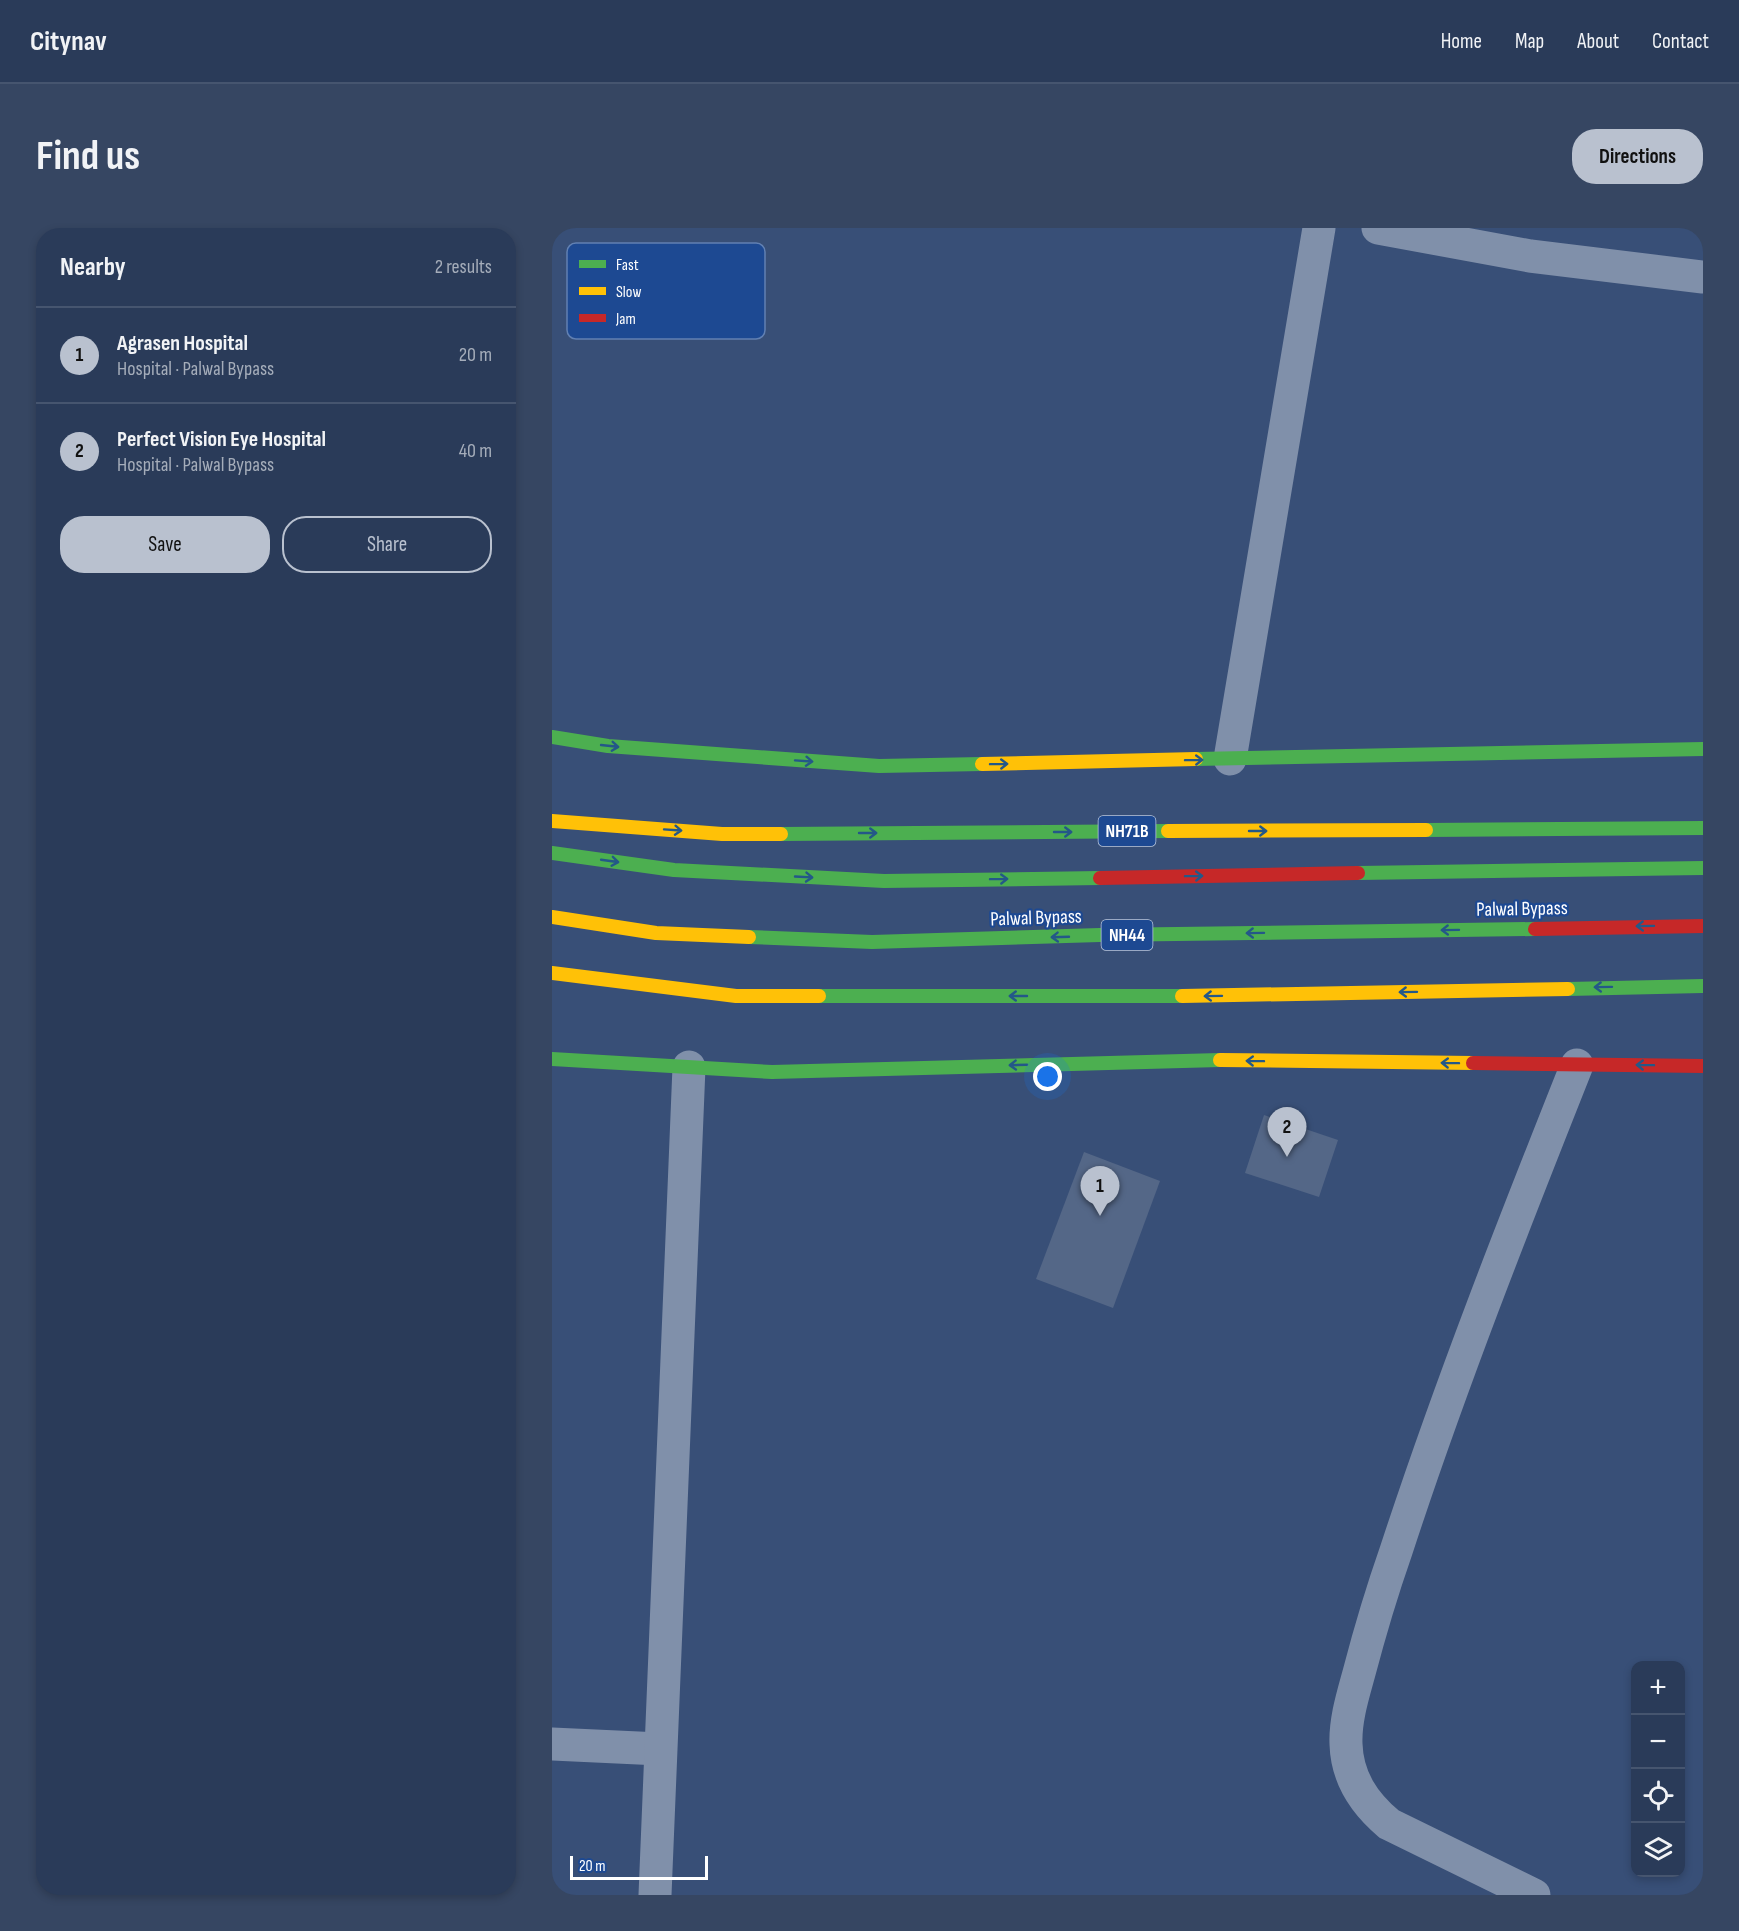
<!DOCTYPE html>
<meta charset="utf-8">
<style>
body{margin:0;font-family:"Sofia Sans Condensed",sans-serif;background:#364662;color:#f1f3f6}
.controls{position:absolute;right:18px;bottom:18px;display:grid;overflow:hidden;border-radius:12px;box-shadow:0 3px 9px #0003}
.controls button{width:54px;height:54px;display:grid;place-items:center;padding:0;border:0;border-bottom:2px solid #46556f;background:#2a3b59;color:#f1f3f6;font:30px sans-serif}
.scale{position:absolute;left:18px;bottom:15px;width:138px;box-sizing:border-box;padding-left:6px;border:3px solid #fff;border-top:0;font-size:16px;line-height:21px;white-space:nowrap;color:#fff;-webkit-text-stroke:4px #1d4992;paint-order:stroke}
.you{position:absolute;left:496px;top:849px;width:21px;height:21px;margin:-15px;border:4px solid #fff;border-radius:50%;background:#1a73e8;box-shadow:0 0 0 9px #1a73e833}
.badge{display:grid;place-items:center;width:39px;height:39px;border-radius:50%;background:#b9c1cf;color:#111;font-size:20px;font-weight:700}
.pin{position:absolute;translate:-50% -50px;filter:drop-shadow(0 2px 3px #0008)}
.pin::after{content:'';position:absolute;top:32px;width:21px;height:18px;background:inherit;clip-path:polygon(0 0,100% 0,50% 100%)}
.list{margin:0;padding:0;list-style:none}
h2{display:flex;justify-content:space-between;align-items:center;height:78px;margin:0;padding:0 24px;font-size:26px}
h2 small{font-size:20px;font-weight:400;color:#a5adba}
.list li{display:grid;grid-template-columns:39px 1fr auto;gap:18px;align-items:center;box-sizing:border-box;height:96px;padding:0 24px;border-top:2px solid #46556f}
.list b{display:block;font-size:22px;white-space:nowrap}
.list p{margin:0;font-size:20px;white-space:nowrap;color:#a5adba}
.list em{font-size:20px;font-style:normal;color:#a5adba}
.actions{display:flex;gap:12px;padding:18px 24px}
.actions a{flex:1;padding:14px 0;border:2px solid #b9c1cf;border-radius:24px;text-align:center;font-size:21px;color:#b9c1cf}
.actions .main{background:#b9c1cf;color:#111}
.icon{flex:none;width:33px;height:33px;fill:none;stroke:currentColor;stroke-width:2;stroke-linecap:round;stroke-linejoin:round}
.map{position:relative;flex:none;width:1151px;height:1667px;overflow:hidden;border-radius:24px}
header{display:flex;align-items:center;gap:36px;box-sizing:border-box;height:84px;padding:0 30px;background:#2a3b59;border-bottom:2px solid #46556f}
header strong{font-size:28px}
nav{display:flex;gap:33px;margin-inline-start:auto;font-size:21px}
.intro{display:flex;align-items:center;justify-content:space-between;box-sizing:border-box;height:144px;padding:0 36px}
h1{margin:0;font-size:42px}
.button{padding:15px 27px;border-radius:24px;background:#b9c1cf;color:#111;font-size:21px;font-weight:700}
main{display:flex;gap:36px;padding:0 36px}
aside{flex:1;background:#2a3b59;border-radius:24px;box-shadow:0 3px 9px #0003}
.map>svg:first-child{display:block}
.building{fill:#546787}
.lines{fill:none;stroke-linecap:round;stroke-linejoin:round}
.street{stroke:#8090aa;stroke-width:33}
.fast{stroke:#4caf50;stroke-width:14}
.slow{stroke:#ffc107;stroke-width:14}
.jam{stroke:#c62828;stroke-width:14}
.oneway{stroke:#245888}
.labels{text-anchor:middle;dominant-baseline:central;stroke-width:4.5;stroke-linejoin:round;paint-order:stroke}
.shield{fill:#1d4992;stroke:#bbc8de;stroke-width:1.5}
.shield-label{font-size:18px;font-weight:bold;fill:#fff}
.street-label{font-size:20px;fill:#fff;stroke:#1d4992}
.key{fill:#1d4992;stroke:#6180b3;stroke-width:1.5}
.key-label{font-size:16px;fill:#fff}
</style>
<header>
<strong>Citynav</strong>
<nav><a>Home</a><a>Map</a><a>About</a><a>Contact</a></nav>
</header>
<div class="intro"><h1>Find us</h1><a class="button">Directions</a></div>
<main>
<aside>
<h2>Nearby<small>2 results</small></h2>
<ul class="list">
<li><span class="badge">1</span><div><b>Agrasen Hospital</b><p>Hospital · Palwal Bypass</p></div><em>20 m</em></li>
<li><span class="badge">2</span><div><b>Perfect Vision Eye Hospital</b><p>Hospital · Palwal Bypass</p></div><em>40 m</em></li>
</ul>
<div class="actions"><a class="main">Save</a><a>Share</a></div>
</aside>
<div class="map">
<svg width="1151" height="1667" viewBox="0 0 1151 1667">
<rect width="100%" height="100%" fill="#384f77"/>
<g class="building">
<polygon points="712,887 786,912 767,969 693,945"/>
<polygon points="532,924 608,953 561,1080 484,1051"/>
</g>
<g class="lines">
<g class="street">
<polyline points="826,0 978,28 1151,49"/>
<polyline points="678,531 767,0"/>
<polyline points="0,1516 108,1521"/>
<polyline points="103,1667 137,839"/>
<path d="M 982,1667 L 837,1596 C 812,1575 795,1550 794,1516 C 793,1492 801,1467 807,1445 C 818,1403 830,1363 844,1323 C 898,1158 961,998 1025,837"/>
</g>
<g class="fast">
<polyline points="0,509 56,518 327,538 430,536"/>
<polyline points="644,531 1151,521"/>
<polyline points="874,602 1151,600"/>
<polyline points="229,606 616,603"/>
<polyline points="0,625 122,642 332,653 548,650"/>
<polyline points="806,645 1151,640"/>
<polyline points="197,709 320,714 548,707 983,701"/>
<polyline points="1016,761 1151,758"/>
<polyline points="267,768 630,768"/>
<polyline points="0,831 220,844 668,832"/>
</g>
<g class="slow">
<polyline points="430,536 644,531"/>
<polyline points="0,593 170,606 229,606"/>
<polyline points="616,603 874,602"/>
<polyline points="0,689 104,705 197,709"/>
<polyline points="0,745 184,768 267,768"/>
<polyline points="630,768 1016,761"/>
<polyline points="668,832 921,835"/>
</g>
<g class="jam">
<polyline points="548,650 806,645"/>
<polyline points="983,701 1151,698"/>
<polyline points="921,835 1151,838"/>
</g>
</g>
<defs><path id="oneway-shaft" d="M-6 0H5M1.5-3L5.5 0L1.5 3" fill="none" stroke-width="1.6" stroke-linecap="round" stroke-linejoin="round" transform="scale(1.5)"/></defs>
<g class="oneway">
<use href="#oneway-shaft" transform="translate(58 518) rotate(6)"/>
<use href="#oneway-shaft" transform="translate(642 532) rotate(-1)"/>
<use href="#oneway-shaft" transform="translate(252 533) rotate(4)"/>
<use href="#oneway-shaft" transform="translate(447 536) rotate(-1)"/>
<use href="#oneway-shaft" transform="translate(121 602) rotate(4)"/>
<use href="#oneway-shaft" transform="translate(706 603)"/>
<use href="#oneway-shaft" transform="translate(511 604)"/>
<use href="#oneway-shaft" transform="translate(316 605)"/>
<use href="#oneway-shaft" transform="translate(58 633) rotate(8)"/>
<use href="#oneway-shaft" transform="translate(642 648) rotate(-1)"/>
<use href="#oneway-shaft" transform="translate(252 649) rotate(3)"/>
<use href="#oneway-shaft" transform="translate(447 651) rotate(-1)"/>
<use href="#oneway-shaft" transform="translate(1093 698) rotate(179)"/>
<use href="#oneway-shaft" transform="translate(898 702) rotate(179)"/>
<use href="#oneway-shaft" transform="translate(703 705) rotate(179)"/>
<use href="#oneway-shaft" transform="translate(508 709) rotate(178)"/>
<use href="#oneway-shaft" transform="translate(1051 759) rotate(179)"/>
<use href="#oneway-shaft" transform="translate(856 764) rotate(179)"/>
<use href="#oneway-shaft" transform="translate(466 768) rotate(-180)"/>
<use href="#oneway-shaft" transform="translate(661 768) rotate(179)"/>
<use href="#oneway-shaft" transform="translate(703 833) rotate(-179)"/>
<use href="#oneway-shaft" transform="translate(898 835) rotate(-179)"/>
<use href="#oneway-shaft" transform="translate(466 837) rotate(178)"/>
<use href="#oneway-shaft" transform="translate(1093 837) rotate(-179)"/>
</g>
<g class="labels">
<g class="shield">
<rect x="546.5" y="588" width="57" height="30" rx="4.5"/>
<rect x="549.5" y="692" width="51" height="30" rx="4.5"/>
</g>
<g class="shield-label">
<text x="575" y="603">NH71B</text>
<text x="575" y="707">NH44</text>
</g>
<g class="street-label">
<text transform="translate(970 681) rotate(-1)">Palwal Bypass</text>
<text transform="translate(484 690) rotate(-2)">Palwal Bypass</text>
</g>
</g>
<rect x="15" y="15" width="198" height="96" rx="9" class="key"/>
<rect x="27" y="32" width="27" height="8" fill="#4caf50"/>
<rect x="27" y="59" width="27" height="8" fill="#ffc107"/>
<rect x="27" y="86" width="27" height="8" fill="#c62828"/>
<g class="key-label">
<text x="64" y="42">Fast</text>
<text x="64" y="69">Slow</text>
<text x="64" y="96">Jam</text>
</g>
</svg>
<div class="controls">
<button>+</button>
<button>−</button>
<button><svg class="icon" aria-label="locate" viewBox="0 0 24 24"><circle cx="12" cy="12" r="6"/><path d="M12 2v4M12 18v4M2 12h4M18 12h4"/></svg></button>
<button><svg class="icon" aria-label="layers" viewBox="0 0 24 24"><path d="M12 4l9 5-9 5-9-5zM3 14l9 5 9-5"/></svg></button>
</div>
<div class="scale">20 m</div>
<div class="you"></div>
<div class="pin badge" style="left:548px;top:988px">1</div>
<div class="pin badge" style="left:735px;top:929px">2</div>
</div>
</main>
